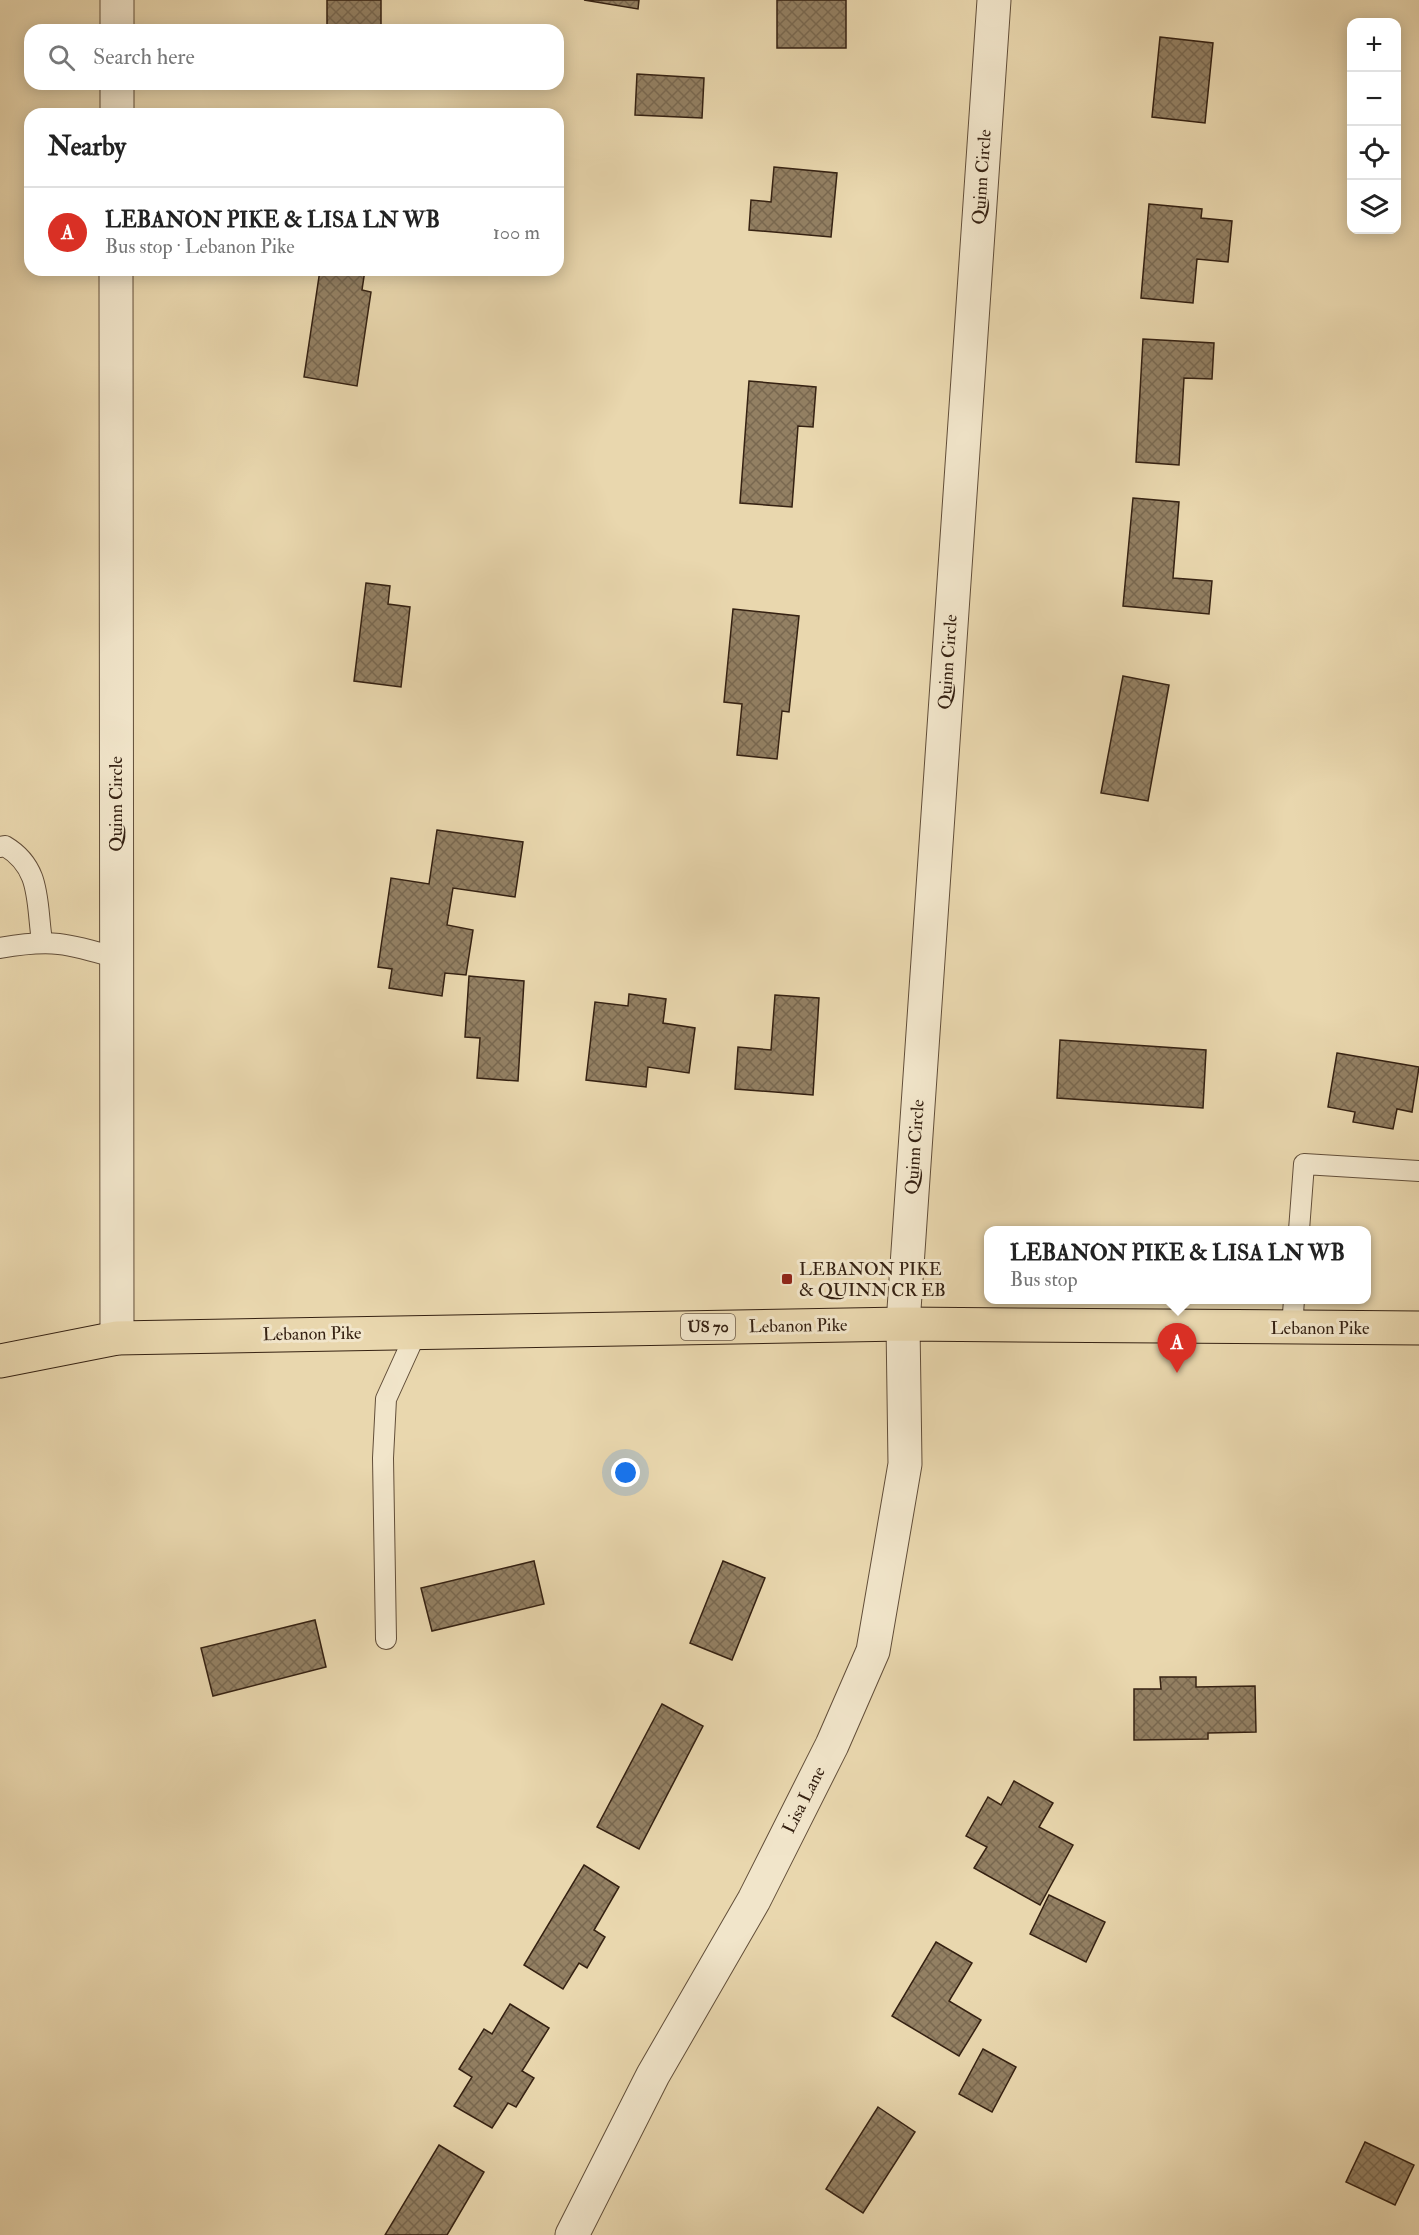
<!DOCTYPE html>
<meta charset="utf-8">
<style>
body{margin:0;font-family:"IM FELL Double Pica",serif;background:#f6f6f6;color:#222}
.controls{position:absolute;right:18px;top:18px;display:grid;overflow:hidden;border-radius:12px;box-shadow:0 3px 15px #0003}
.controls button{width:54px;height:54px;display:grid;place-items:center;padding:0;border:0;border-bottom:2px solid #e0e0e0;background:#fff;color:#222;font:30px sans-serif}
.you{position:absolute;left:626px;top:1473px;width:21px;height:21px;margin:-15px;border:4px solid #fff;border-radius:50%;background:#1a73e8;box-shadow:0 0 0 9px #1a73e833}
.badge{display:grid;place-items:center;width:39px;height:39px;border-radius:50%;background:#d93025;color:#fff;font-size:20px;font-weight:700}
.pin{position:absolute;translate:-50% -50px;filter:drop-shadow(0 2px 3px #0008)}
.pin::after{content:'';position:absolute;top:32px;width:21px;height:18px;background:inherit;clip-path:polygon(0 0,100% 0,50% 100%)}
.popup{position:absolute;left:984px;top:1226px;width:387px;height:78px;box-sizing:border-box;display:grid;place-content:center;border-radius:12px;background:#fff;filter:drop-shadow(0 2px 4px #0005);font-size:20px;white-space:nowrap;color:#767676}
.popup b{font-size:22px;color:#222}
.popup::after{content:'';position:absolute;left:50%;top:100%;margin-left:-12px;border:12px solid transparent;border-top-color:#fff}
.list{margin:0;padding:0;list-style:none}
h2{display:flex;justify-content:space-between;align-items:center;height:78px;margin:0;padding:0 24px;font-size:26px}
h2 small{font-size:20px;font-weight:400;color:#767676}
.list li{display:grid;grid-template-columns:39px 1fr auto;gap:18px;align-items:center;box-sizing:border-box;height:90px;padding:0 24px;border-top:2px solid #e0e0e0}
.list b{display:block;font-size:22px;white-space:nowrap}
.list p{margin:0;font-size:20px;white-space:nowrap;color:#767676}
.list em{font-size:20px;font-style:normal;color:#767676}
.icon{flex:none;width:33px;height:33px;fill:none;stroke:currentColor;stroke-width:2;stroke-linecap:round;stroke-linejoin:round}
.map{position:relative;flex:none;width:1419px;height:2235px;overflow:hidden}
.search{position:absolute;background:#fff;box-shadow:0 3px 15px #0003;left:24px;top:24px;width:540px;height:66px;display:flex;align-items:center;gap:15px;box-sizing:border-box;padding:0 21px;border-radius:18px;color:#767676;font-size:22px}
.panel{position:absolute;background:#fff;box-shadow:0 3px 15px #0003;left:24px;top:108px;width:540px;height:168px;border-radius:18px}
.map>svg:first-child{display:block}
.building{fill:url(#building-cross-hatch);stroke:#352112;stroke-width:1.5}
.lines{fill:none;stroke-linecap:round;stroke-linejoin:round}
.lane-casing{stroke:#624e39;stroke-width:22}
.street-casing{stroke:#624e39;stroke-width:35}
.primary-casing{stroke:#352112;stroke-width:35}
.lane{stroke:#f1e5ca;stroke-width:20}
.street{stroke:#f1e5ca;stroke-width:33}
.primary{stroke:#e9d7ae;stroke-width:33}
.poi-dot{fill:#8f2418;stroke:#f1e5ca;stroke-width:2}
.labels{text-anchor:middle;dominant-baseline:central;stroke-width:6;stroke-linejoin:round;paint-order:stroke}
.shield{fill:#f1e5ca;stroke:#6d5c49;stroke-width:1.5}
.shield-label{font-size:16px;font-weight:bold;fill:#352112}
.street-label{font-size:18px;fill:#352112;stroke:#f1e5ca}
.poi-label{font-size:18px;fill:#352112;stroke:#f1e5ca;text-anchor:start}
</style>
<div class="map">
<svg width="1419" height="2235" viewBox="0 0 1419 2235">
<defs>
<pattern id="building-cross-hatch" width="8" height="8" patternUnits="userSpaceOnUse" patternTransform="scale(1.5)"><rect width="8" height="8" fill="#938063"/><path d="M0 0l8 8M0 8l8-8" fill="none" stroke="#796850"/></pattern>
</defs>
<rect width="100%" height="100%" fill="#e9d7ae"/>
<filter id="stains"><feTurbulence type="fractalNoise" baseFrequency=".00333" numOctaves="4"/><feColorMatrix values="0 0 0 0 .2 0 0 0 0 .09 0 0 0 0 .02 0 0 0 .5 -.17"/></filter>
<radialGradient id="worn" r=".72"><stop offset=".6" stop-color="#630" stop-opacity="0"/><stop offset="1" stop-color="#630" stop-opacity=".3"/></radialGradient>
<g class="building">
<rect x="327" y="0" width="54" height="30"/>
<polygon points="584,0 639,0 638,9"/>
<rect x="777" y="0" width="69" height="48"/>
<polygon points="1160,37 1213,43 1205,123 1152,117"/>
<polygon points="637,74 704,78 702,118 635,115"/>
<polygon points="774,167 837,173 831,237 749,230 751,200 771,202"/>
<polygon points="1149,204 1202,209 1201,218 1232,221 1228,262 1197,259 1193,303 1141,298"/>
<polygon points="320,270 365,270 362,290 371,292 357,386 304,377"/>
<polygon points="1143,339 1214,343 1212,379 1184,378 1179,465 1136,462"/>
<polygon points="749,381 816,387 813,427 798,426 792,507 740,503"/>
<polygon points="1133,498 1179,502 1173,578 1212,581 1209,614 1123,606"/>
<polygon points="366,583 390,586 388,604 410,607 401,687 354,681"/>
<polygon points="733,609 799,616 789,712 782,711 777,759 737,755 742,704 724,702"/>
<polygon points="1123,676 1169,685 1148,801 1101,793"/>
<polygon points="437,830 523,842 515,897 453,888 447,925 473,930 466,975 445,973 442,996 389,988 392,969 378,967 391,878 429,884"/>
<polygon points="469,976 524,981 518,1081 477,1078 480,1038 465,1037"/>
<polygon points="629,994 666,999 663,1023 695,1028 689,1073 648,1067 646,1087 586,1080 595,1002 628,1006"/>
<polygon points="775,995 819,998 813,1095 735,1089 738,1047 771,1050"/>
<polygon points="1060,1040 1206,1050 1203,1108 1057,1098"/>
<polygon points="1337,1053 1419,1067 1412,1112 1397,1109 1393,1129 1353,1122 1355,1112 1328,1107"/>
<polygon points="534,1561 544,1604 432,1631 421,1588"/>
<polygon points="723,1561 765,1578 732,1660 690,1643"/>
<polygon points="315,1620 326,1667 213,1696 201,1648"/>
<polygon points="1160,1677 1196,1677 1196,1687 1255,1686 1256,1732 1208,1733 1208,1739 1134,1740 1134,1689 1161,1689"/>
<polygon points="662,1704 703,1726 639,1849 597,1827"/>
<polygon points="1014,1781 1053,1803 1039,1827 1073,1845 1040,1905 974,1868 987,1847 966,1836 988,1797 1001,1805"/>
<polygon points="584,1865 619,1887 594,1930 605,1937 587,1968 579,1963 563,1989 524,1965"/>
<polygon points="1049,1895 1105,1922 1086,1962 1030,1934"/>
<polygon points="936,1942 972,1963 949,2001 981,2020 959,2056 892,2016"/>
<polygon points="510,2004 549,2028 522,2071 534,2078 516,2107 508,2103 492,2128 454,2106 472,2077 459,2069 484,2029 492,2034"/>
<polygon points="983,2049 1016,2067 992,2112 959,2094"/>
<polygon points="878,2107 915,2132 863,2213 826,2189"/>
<polygon points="1365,2142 1414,2165 1395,2205 1346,2182"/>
<polygon points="439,2145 484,2172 447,2235 385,2235"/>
</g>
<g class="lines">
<g class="lane-casing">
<g id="lane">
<path d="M 0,847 L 5,846 C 42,868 36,902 42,941"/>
<path d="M 0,948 C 51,939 67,943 117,958"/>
<polyline points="1299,1230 1304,1164 1419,1171"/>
<polyline points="1292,1327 1294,1300"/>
<polyline points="386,1639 383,1458 386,1399 416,1333"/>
</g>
</g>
<g class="street-casing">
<g id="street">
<polyline points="117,30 117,0"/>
<polyline points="117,114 117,84"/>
<polyline points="116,270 117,1338"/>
<polyline points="572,2235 653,2075 754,1900 832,1745 873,1651 905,1464 903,1324 994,0"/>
</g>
</g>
<g class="primary-casing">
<polyline id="primary" points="0,1361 117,1338 903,1324 1419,1328"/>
</g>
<use href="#lane" class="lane"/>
<use href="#street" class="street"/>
<use href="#primary" class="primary"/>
</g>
<rect class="poi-dot" x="781" y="1273" width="12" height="12" rx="3"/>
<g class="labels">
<rect class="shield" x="681" y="1314" width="54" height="26" rx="4.5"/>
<g class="shield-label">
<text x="708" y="1327">US 70</text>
</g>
<g class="street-label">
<text transform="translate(982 177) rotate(-86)">Quinn Circle</text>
<text transform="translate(948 662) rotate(-86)">Quinn Circle</text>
<text transform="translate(116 804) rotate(-90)">Quinn Circle</text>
<text transform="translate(915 1147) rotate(-86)">Quinn Circle</text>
<text transform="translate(798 1326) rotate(-1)">Lebanon Pike</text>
<text x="1320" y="1328">Lebanon Pike</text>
<text transform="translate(312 1334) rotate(-1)">Lebanon Pike</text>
<text transform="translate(804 1800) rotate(-63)">Lisa Lane</text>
</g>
<g class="poi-label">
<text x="799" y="1269">LEBANON PIKE<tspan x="799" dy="21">&amp; QUINN CR EB</tspan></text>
</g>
</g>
<rect width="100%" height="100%" filter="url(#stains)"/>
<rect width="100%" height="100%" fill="url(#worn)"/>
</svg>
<div class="controls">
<button>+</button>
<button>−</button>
<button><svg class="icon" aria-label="locate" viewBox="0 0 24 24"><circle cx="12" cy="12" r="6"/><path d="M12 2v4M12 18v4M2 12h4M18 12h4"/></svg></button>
<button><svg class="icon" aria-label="layers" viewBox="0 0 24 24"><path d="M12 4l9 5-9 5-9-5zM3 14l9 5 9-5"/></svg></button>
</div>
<div class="you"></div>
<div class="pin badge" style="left:1177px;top:1373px">A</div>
<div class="popup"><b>LEBANON PIKE &amp; LISA LN WB</b>Bus stop</div>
<div class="search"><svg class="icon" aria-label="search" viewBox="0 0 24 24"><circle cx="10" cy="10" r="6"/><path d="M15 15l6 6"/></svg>Search here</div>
<section class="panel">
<h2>Nearby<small></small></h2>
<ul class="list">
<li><span class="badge">A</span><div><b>LEBANON PIKE &amp; LISA LN WB</b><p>Bus stop · Lebanon Pike</p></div><em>100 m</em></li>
</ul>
</section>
</div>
